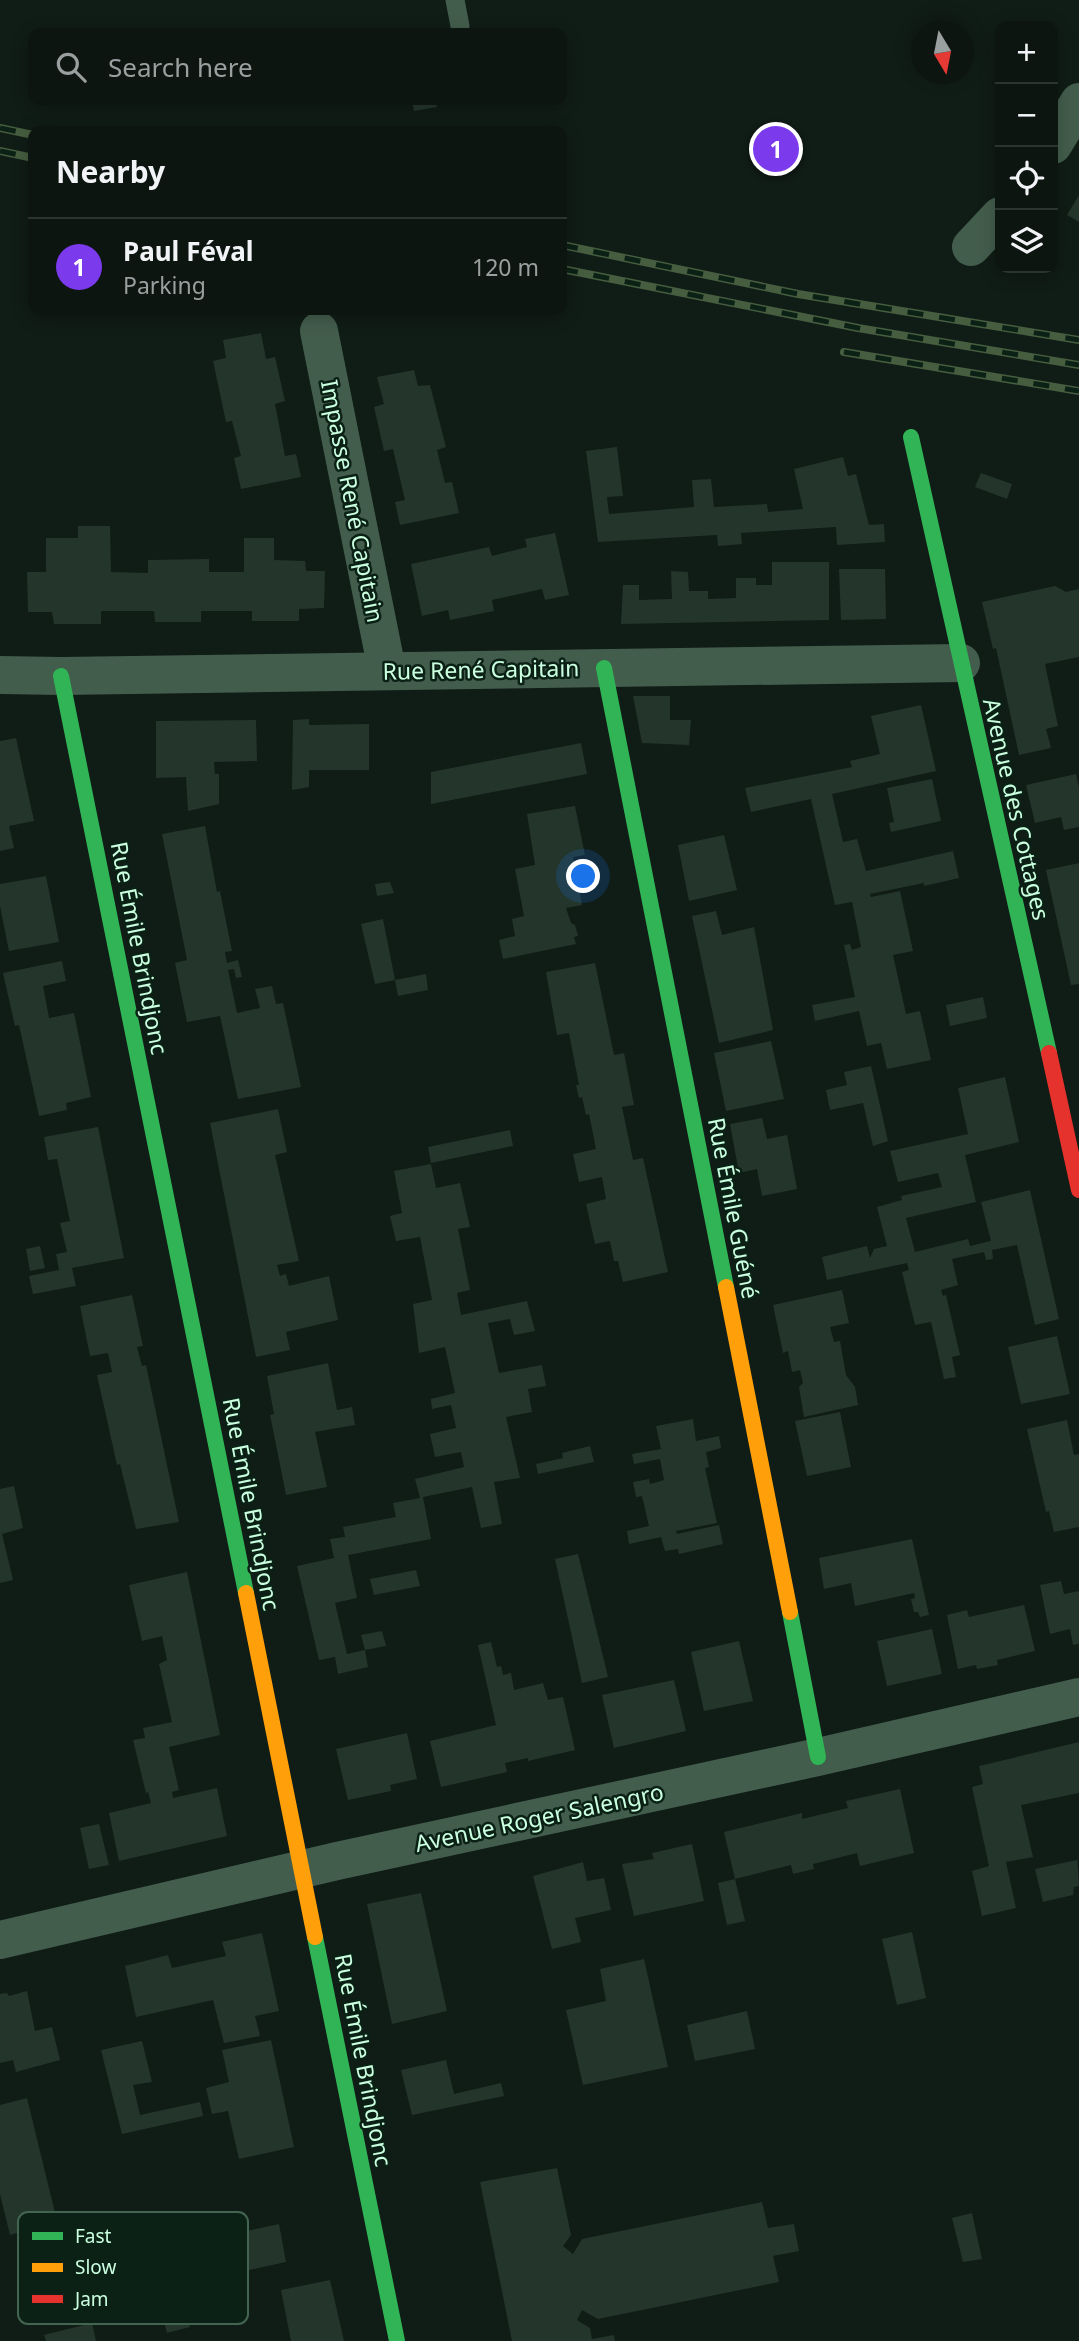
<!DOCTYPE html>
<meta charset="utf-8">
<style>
body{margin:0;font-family:"Noto Sans",sans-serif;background:#1a221e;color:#f1f3f6}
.controls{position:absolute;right:21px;top:21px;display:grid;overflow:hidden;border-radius:14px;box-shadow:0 4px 18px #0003}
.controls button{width:63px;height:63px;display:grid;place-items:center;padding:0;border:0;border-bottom:2px solid #2c3430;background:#0c1510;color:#f1f3f6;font:35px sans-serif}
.compass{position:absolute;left:911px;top:21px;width:63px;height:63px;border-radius:50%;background:#0c1510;box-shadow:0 4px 18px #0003;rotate:170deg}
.you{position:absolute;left:584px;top:877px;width:24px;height:24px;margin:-18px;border:5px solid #fff;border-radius:50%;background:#1a73e8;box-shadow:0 0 0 10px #1a73e833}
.badge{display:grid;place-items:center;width:46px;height:46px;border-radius:50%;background:#7c3aed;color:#fff;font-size:23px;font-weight:700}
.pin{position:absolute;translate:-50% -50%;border:4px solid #fff;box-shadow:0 2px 7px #0006}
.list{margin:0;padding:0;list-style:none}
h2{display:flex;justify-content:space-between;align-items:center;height:91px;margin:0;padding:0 28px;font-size:30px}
h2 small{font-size:23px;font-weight:400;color:#9a9f9f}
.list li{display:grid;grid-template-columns:46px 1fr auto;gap:21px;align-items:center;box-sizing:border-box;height:98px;padding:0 28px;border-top:2px solid #2c3430}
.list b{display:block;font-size:26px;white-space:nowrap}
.list p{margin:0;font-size:23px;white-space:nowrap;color:#9a9f9f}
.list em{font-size:23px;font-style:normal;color:#9a9f9f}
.icon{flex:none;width:38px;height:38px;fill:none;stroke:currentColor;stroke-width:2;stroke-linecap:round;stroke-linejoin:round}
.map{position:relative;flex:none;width:1079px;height:2341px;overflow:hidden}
.search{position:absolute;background:#0c1510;box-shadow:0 4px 18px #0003;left:28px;top:28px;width:539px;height:77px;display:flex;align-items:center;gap:18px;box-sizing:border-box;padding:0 24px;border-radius:14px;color:#9a9f9f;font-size:26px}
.panel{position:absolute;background:#0c1510;box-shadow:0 4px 18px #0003;left:28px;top:126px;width:539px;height:189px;border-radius:14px}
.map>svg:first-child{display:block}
.building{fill:#24352c}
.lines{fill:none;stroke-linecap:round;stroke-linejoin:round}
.lane{stroke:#435d4c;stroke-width:19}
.street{stroke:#435d4c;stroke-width:38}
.fast{stroke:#30b455;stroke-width:16}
.slow{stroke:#ff9f0a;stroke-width:16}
.jam{stroke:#e5322d;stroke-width:16}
.rail-casing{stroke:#465d3f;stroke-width:8}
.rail{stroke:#0b2115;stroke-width:5;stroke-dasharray:16;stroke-linecap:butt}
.labels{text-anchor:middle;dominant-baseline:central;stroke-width:5;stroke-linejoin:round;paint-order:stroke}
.street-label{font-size:23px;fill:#caffe0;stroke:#0b2115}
.key{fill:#0b2115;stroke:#446452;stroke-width:2}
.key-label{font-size:19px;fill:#caffe0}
</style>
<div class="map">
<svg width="1079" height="2341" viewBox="0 0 1079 2341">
<rect width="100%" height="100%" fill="#101c16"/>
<g class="building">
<polygon points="412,100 436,100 437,107 414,111"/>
<polygon points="1079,195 1079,222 1067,215"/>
<polygon points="261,333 266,359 275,357 285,401 275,404 285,456 296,454 301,477 241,489 234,458 241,456 232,421 226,422 213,361 226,358 223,340"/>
<polygon points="414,370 418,386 430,385 446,447 437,450 445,483 452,482 459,513 400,525 395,502 405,500 393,449 384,451 374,407 384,404 377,377"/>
<polygon points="617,447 623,496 607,497 609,514 694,507 692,480 711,479 714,507 767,504 768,512 803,509 794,469 843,457 848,476 856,474 869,525 884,524 885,542 837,545 836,527 741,533 742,544 718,546 717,535 598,542 586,451"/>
<polygon points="981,473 1012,484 1007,499 975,487"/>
<polygon points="78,526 110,526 111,572 148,573 148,560 209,559 209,572 244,572 244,538 274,538 274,560 305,561 306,571 325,571 324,608 299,609 299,621 252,621 252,611 201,611 201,622 155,622 154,611 101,611 101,624 54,624 52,612 28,612 27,572 46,572 46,538 78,538"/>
<polygon points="555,533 569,595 545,600 542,589 492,600 494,611 450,620 448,610 422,616 411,564 489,547 492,556 527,547 525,539"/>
<polygon points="772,562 829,562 829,620 621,624 623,585 639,585 639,600 672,599 671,571 688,572 689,591 708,591 708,599 736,598 736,578 756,578 756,585 772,585"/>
<polygon points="839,569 885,569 886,619 841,620"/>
<polygon points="1055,586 1066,592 1079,589 1079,657 1045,664 1058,726 1046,729 1051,748 1019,755 996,648 993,649 982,602"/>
<polygon points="633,696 670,696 670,720 691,720 689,745 642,743"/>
<polygon points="921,705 936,771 832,794 843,842 857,839 866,871 953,851 959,878 924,886 924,883 870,894 871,897 900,891 913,951 893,955 906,1014 920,1011 931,1060 887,1069 881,1043 867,1046 859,1011 815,1021 812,1005 855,997 844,945 850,944 852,950 861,947 852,902 835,905 811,799 751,812 745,788 852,767 850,761 880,754 871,716"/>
<polygon points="309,719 309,725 369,724 369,770 309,770 309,787 292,790 293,720"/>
<polygon points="256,720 257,761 214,762 215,774 219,774 219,804 188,811 186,777 156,778 156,721"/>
<polygon points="16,738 34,821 9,826 14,848 0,851 0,741"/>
<polygon points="581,743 587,774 431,804 431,772"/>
<polygon points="1076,774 1079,788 1079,827 1064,830 1061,817 1035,823 1026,785"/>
<polygon points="932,779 941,821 891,832 889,823 894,822 887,788"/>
<polygon points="575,806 585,855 573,857 582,905 566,908 571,923 575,925 578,936 574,937 576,944 503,959 499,940 515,936 512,919 524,916 515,869 535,865 527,814"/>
<polygon points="205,826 217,892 220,891 232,951 225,952 227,963 238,960 242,977 236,978 234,969 228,970 237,1013 260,1008 255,989 272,986 276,1004 283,1003 301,1087 238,1099 220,1016 187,1022 175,963 187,960 162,834"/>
<polygon points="724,835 737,890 689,901 678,845"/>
<polygon points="1079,863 1079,984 1071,985 1046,870"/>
<polygon points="46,876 59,942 9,951 0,906 0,884"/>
<polygon points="390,882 394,893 377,896 375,884"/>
<polygon points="716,911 722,935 754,927 773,1030 719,1043 692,916"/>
<polygon points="383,919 395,980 426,974 428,990 398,996 395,980 375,984 361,924"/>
<polygon points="62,961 66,981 43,986 49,1018 74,1013 91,1097 66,1103 67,1110 39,1116 19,1025 15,1026 3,973"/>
<polygon points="595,963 614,1055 624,1053 634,1105 622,1107 633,1160 643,1158 668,1272 623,1282 618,1261 614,1261 610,1241 595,1244 586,1204 606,1199 602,1177 579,1182 573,1154 596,1149 589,1114 586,1115 582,1097 579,1098 576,1085 579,1085 569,1033 557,1035 546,972"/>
<polygon points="983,997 987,1018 950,1026 946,1005"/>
<polygon points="771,1041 784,1099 726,1111 714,1053"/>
<polygon points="871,1066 888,1141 873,1146 863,1103 830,1110 826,1090 847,1085 844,1072"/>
<polygon points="1005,1077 1019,1142 965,1155 976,1202 906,1218 915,1252 968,1239 970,1246 991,1241 981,1202 1030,1190 1059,1319 1035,1325 1017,1245 992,1250 993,1259 986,1260 984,1252 952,1259 958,1285 941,1290 943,1296 946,1295 960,1355 952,1357 956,1377 944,1379 931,1322 915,1325 902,1272 909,1270 907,1263 827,1280 822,1257 867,1246 870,1258 874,1249 887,1246 877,1207 902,1200 901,1196 942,1187 938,1173 898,1182 890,1151 968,1134 958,1088"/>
<polygon points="278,1109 287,1152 275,1155 299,1261 277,1265 280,1276 286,1274 289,1286 329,1276 338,1320 286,1332 290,1350 256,1357 210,1123"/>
<polygon points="762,1118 767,1139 787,1135 797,1189 762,1196 757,1169 739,1173 730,1124"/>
<polygon points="98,1127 124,1258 72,1268 76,1286 33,1294 29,1276 59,1270 56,1254 67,1252 60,1223 70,1221 57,1159 48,1160 44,1137"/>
<polygon points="510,1130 513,1146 431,1163 428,1147"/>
<polygon points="431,1164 436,1188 460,1183 470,1227 458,1229 470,1290 457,1293 461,1315 527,1301 535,1331 514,1335 510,1319 488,1323 499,1373 542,1365 546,1386 528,1389 532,1412 506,1417 520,1478 494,1482 502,1524 481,1528 472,1487 423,1497 431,1539 348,1555 357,1598 335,1603 347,1654 365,1650 368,1667 338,1674 335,1657 319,1660 297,1566 334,1558 330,1539 345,1537 343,1527 396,1517 393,1503 420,1498 415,1479 464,1467 461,1452 435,1457 430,1434 456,1428 451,1405 432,1409 431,1399 455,1393 445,1347 419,1353 413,1304 432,1300 420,1237 396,1241 390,1216 402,1213 394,1171"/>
<polygon points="40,1246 45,1268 30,1271 26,1249"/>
<polygon points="842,1290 849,1323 830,1327 834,1342 840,1341 846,1375 855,1387 858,1405 804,1417 799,1387 803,1383 800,1370 792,1372 788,1351 783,1353 773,1305"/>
<polygon points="132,1295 143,1346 137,1347 142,1366 146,1365 179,1522 136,1529 120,1464 117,1465 97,1375 112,1372 108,1353 90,1356 80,1306"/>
<polygon points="1057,1336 1070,1394 1021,1404 1008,1347"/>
<polygon points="328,1363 337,1410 352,1407 355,1425 315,1432 327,1487 286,1495 270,1415 274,1414 267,1376"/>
<polygon points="840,1412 851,1467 807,1476 795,1421"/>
<polygon points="693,1419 696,1441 719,1436 721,1448 706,1452 709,1467 705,1468 717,1523 676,1531 677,1534 719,1525 723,1544 679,1554 678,1549 665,1551 661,1537 629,1544 627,1531 649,1526 642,1496 636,1497 633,1482 649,1479 650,1484 664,1480 660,1459 634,1464 632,1454 661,1449 656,1426"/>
<polygon points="1067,1420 1074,1455 1079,1454 1079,1527 1054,1532 1049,1511 1046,1512 1027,1429"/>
<polygon points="590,1446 594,1462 538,1474 536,1464 563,1458 562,1453"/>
<polygon points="14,1486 23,1528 2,1534 13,1580 0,1583 0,1489"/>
<polygon points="912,1539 929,1615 920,1617 918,1612 914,1612 911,1599 915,1598 914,1593 855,1606 851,1583 824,1589 819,1558"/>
<polygon points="578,1554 608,1677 582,1683 555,1559"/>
<polygon points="416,1570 420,1586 374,1595 370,1579"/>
<polygon points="187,1572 220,1735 169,1747 179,1790 172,1792 173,1798 217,1788 227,1836 119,1861 109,1813 151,1803 148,1792 146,1793 133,1740 145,1738 143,1728 172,1722 159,1664 167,1660 162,1636 142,1641 129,1585"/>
<polygon points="1061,1581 1064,1594 1079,1591 1079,1644 1073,1645 1070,1629 1050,1634 1040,1585"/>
<polygon points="1024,1605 1035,1651 997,1660 998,1665 977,1669 976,1665 958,1669 947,1615 967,1610 969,1617"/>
<polygon points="932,1629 942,1674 887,1686 877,1641"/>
<polygon points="382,1631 386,1646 365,1650 361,1635"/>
<polygon points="739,1641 753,1701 704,1711 691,1652"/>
<polygon points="491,1642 497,1667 501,1666 503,1675 511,1673 514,1690 543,1683 548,1700 563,1697 575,1750 528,1761 528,1758 505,1763 507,1772 441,1787 430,1741 496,1725 478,1645"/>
<polygon points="674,1680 686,1731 614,1748 602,1695"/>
<polygon points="407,1733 417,1779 390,1785 391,1791 348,1800 336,1749"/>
<polygon points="1079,1742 1079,1793 1021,1805 1033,1857 1006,1862 1016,1908 982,1916 972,1871 989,1866 972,1787 983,1784 979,1766"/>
<polygon points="900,1789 914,1853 860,1866 857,1853 813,1864 814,1869 793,1874 791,1865 735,1879 745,1921 727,1925 718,1883 735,1879 724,1832 802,1813 802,1819 848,1808 846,1801"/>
<polygon points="99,1824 109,1865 89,1869 80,1828"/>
<polygon points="692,1844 704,1901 634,1916 622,1864 654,1859 652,1853"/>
<polygon points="1077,1854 1079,1886 1074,1887 1073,1895 1043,1902 1035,1869 1077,1860"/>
<polygon points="583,1862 587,1881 604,1878 611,1910 575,1918 581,1942 552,1949 533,1876"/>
<polygon points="421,1893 447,2011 392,2024 367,1904"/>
<polygon points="912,1932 926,1998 897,2005 882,1939"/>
<polygon points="262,1933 279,2011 255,2016 260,2036 224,2043 213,2000 136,2017 125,1966 168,1955 172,1968 226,1956 222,1942"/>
<polygon points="644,1959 668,2067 583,2085 566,2010 606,2001 600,1969"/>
<polygon points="27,1991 35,2031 52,2027 60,2060 16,2072 13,2060 0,2063 0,1994 7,1993 9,1996"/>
<polygon points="747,2011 755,2049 695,2061 687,2025"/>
<polygon points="271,2040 294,2147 239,2159 228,2111 212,2114 206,2088 229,2082 222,2050"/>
<polygon points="142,2041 152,2082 133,2085 140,2115 200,2102 203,2116 122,2134 101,2050"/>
<polygon points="446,2060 454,2094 501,2083 504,2096 412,2115 401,2070"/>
<polygon points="27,2098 57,2221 10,2235 0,2194 0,2105"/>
<polygon points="557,2168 571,2235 563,2246 573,2254 582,2239 762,2202 768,2228 794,2224 799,2251 773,2256 779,2282 598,2319 582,2310 577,2320 590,2328 592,2339 614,2335 615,2341 512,2341 480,2182"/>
<polygon points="972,2213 982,2259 963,2262 952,2218"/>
<polygon points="279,2224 286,2262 180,2285 170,2241 189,2237 191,2243"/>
<polygon points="330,2280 344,2341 291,2341 281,2290"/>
<polygon points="182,2292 190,2327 167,2333 158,2297"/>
<polygon points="92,2323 96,2341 46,2341 44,2335"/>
</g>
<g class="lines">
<polyline class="lane" points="455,0 460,26"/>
<g class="street">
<polyline points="1053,145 1079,102"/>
<polyline points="971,247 1000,216"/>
<polyline points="319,331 387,670"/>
<polyline points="0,675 61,676 961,663"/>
<polyline points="0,1940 337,1861 818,1757 1079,1697"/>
</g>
<g class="fast">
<polyline points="911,437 1049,1053"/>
<polyline points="604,668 726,1287"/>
<polyline points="61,676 246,1593"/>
<polyline points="790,1612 818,1757"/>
<polyline points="315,1937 397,2341"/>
</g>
<g class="slow">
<polyline points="726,1287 790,1612"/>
<polyline points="246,1593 315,1937"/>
</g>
<polyline class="jam" points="1049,1053 1079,1190"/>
<g class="rail-casing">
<g id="rail">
<polyline points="0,128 33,135"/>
<polyline points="0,151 33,158"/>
<polyline points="562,245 798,294 1079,340"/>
<polyline points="562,269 858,328 1079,365"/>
<polyline points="844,352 1079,391"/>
</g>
</g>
<use href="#rail" class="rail"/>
</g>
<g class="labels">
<g class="street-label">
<text transform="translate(353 501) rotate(79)">Impasse René Capitain</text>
<text transform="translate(481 669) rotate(-1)">Rue René Capitain</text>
<text transform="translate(1017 809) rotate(77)">Avenue des Cottages</text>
<text transform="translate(140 948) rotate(79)">Rue Émile Brindjonc</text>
<text transform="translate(734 1208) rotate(79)">Rue Émile Guéné</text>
<text transform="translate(252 1504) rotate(79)">Rue Émile Brindjonc</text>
<text transform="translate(539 1817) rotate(-12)">Avenue Roger Salengro</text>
<text transform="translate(364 2060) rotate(79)">Rue Émile Brindjonc</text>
</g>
</g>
<rect x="18" y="2212" width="230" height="112" rx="10" class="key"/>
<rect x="32" y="2232" width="31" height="8" fill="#30b455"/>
<rect x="32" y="2263" width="31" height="9" fill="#ff9f0a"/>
<rect x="32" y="2295" width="31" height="8" fill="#e5322d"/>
<g class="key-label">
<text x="75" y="2243">Fast</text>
<text x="75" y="2274">Slow</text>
<text x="75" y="2306">Jam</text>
</g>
</svg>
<div class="controls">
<button>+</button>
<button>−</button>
<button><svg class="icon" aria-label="locate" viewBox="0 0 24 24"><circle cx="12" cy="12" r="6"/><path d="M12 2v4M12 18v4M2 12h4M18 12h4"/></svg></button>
<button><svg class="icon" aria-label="layers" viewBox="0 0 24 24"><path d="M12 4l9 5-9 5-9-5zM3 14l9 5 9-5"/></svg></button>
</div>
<svg class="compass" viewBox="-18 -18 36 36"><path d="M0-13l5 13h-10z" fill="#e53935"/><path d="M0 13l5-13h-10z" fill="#9a9f9f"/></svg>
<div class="you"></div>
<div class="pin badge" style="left:776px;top:149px">1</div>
<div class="search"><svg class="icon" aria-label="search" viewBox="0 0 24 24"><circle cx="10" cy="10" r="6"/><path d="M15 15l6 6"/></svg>Search here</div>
<section class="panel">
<h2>Nearby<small></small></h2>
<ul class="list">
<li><span class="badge">1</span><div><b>Paul Féval</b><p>Parking</p></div><em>120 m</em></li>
</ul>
</section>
</div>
